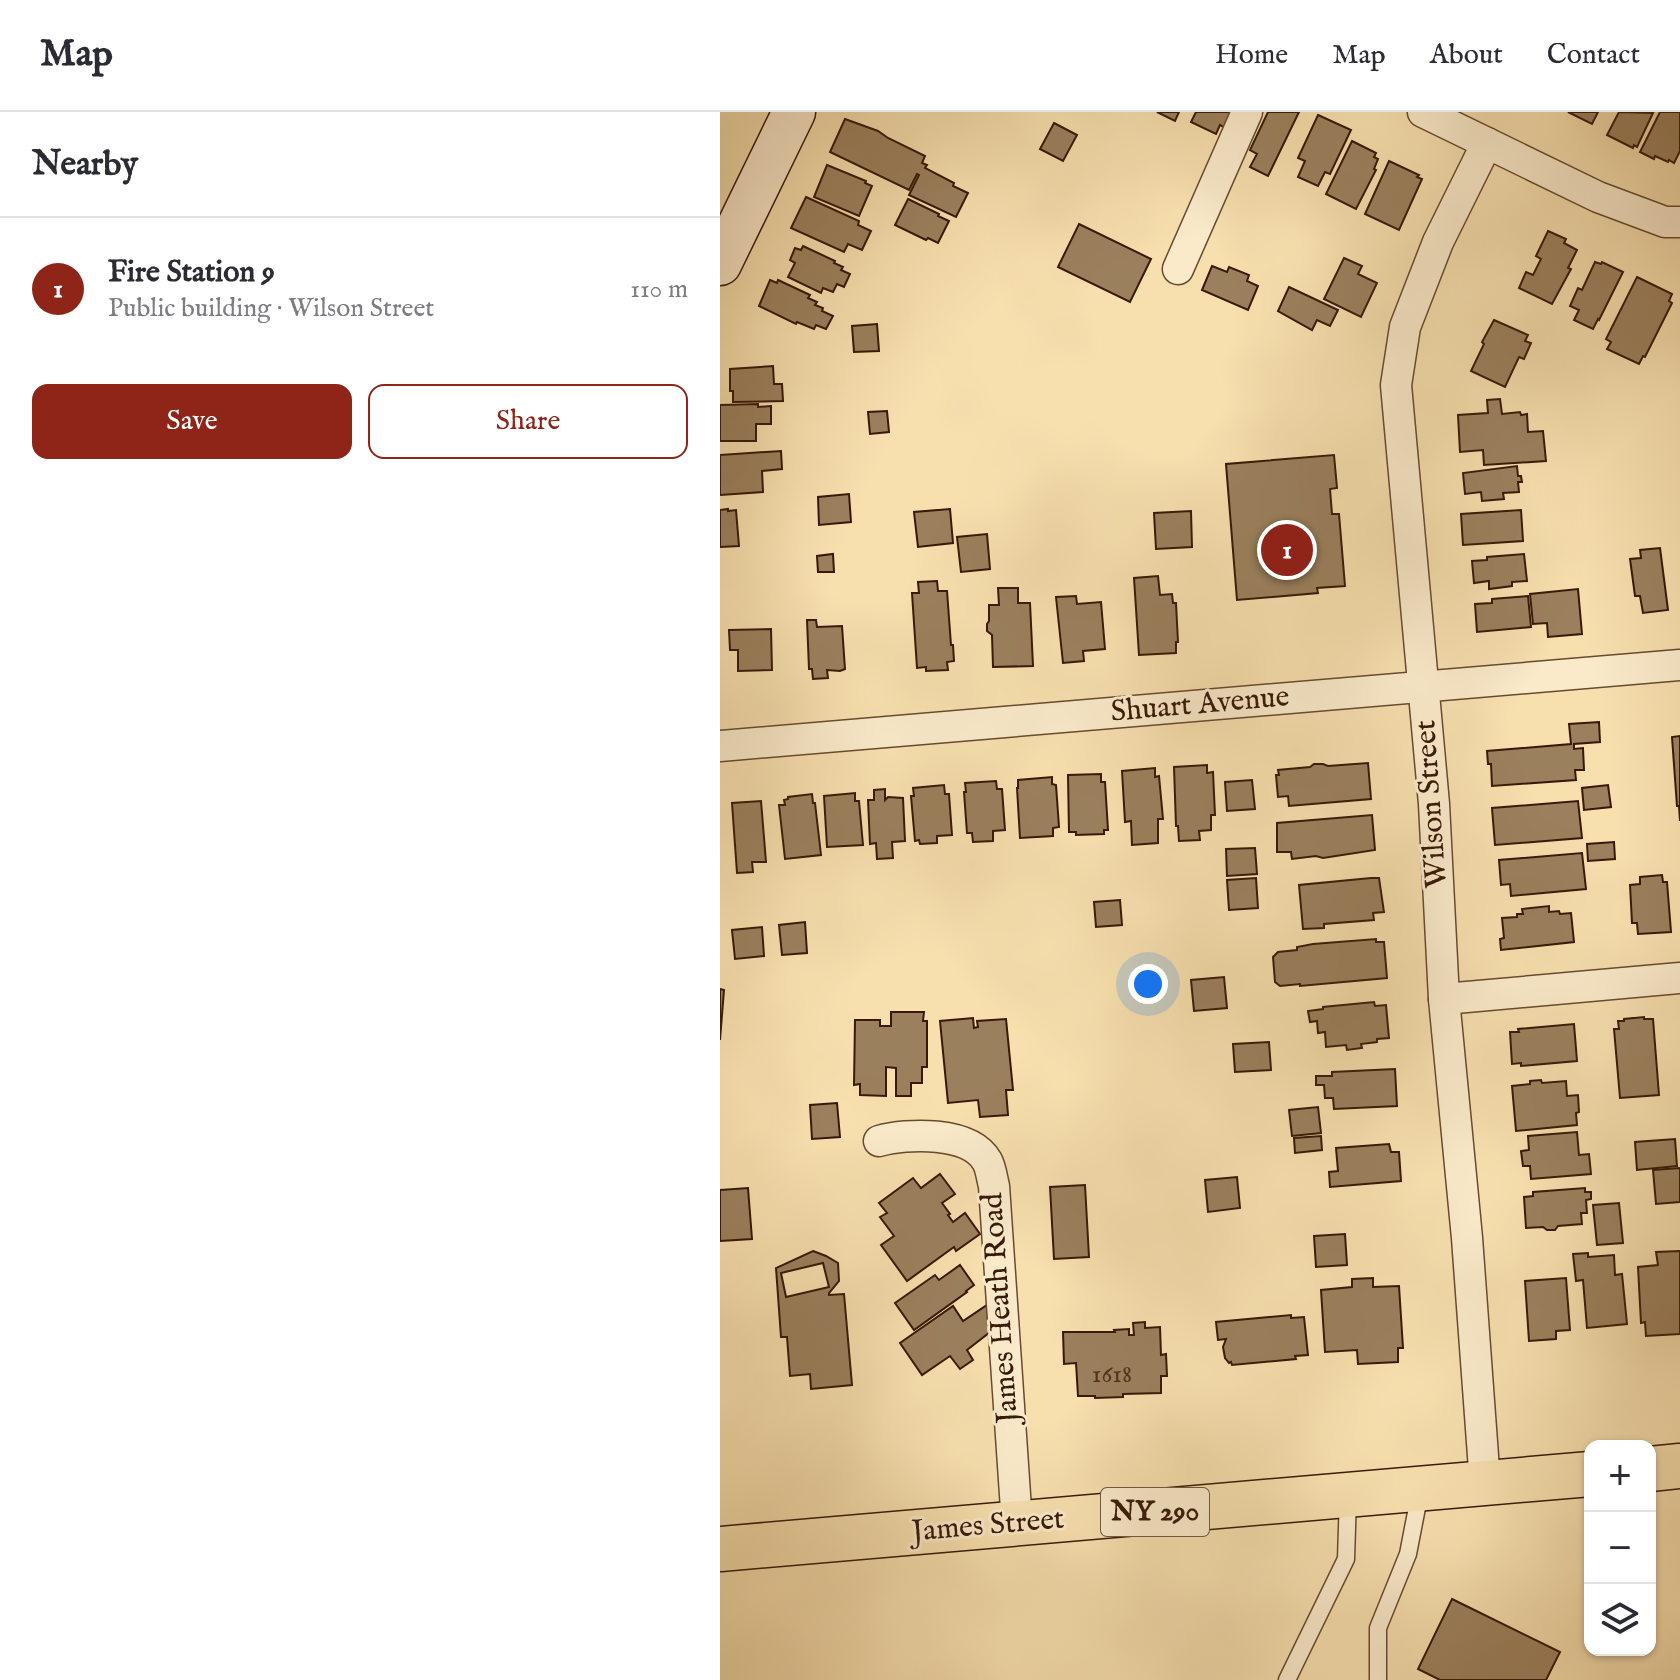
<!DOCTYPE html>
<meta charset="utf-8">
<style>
body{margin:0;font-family:"IM FELL English",serif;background:#f7f7f7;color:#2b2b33}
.controls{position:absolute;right:24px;bottom:24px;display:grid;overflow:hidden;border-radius:16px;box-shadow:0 2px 6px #0004}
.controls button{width:72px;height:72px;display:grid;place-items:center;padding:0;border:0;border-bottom:2px solid #e1e1e2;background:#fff;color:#2b2b33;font:40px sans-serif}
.you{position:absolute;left:428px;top:872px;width:28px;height:28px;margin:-20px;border:6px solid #fff;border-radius:50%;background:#1a73e8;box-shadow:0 0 0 12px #1a73e833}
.badge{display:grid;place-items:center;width:52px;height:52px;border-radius:50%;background:#8f2418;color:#fff;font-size:26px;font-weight:700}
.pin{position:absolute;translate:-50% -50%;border:4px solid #fff;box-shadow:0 2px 8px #0006}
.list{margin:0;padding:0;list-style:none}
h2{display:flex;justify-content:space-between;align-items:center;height:104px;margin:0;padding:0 32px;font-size:34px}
h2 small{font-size:26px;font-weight:400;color:#7c7c81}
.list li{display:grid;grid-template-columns:52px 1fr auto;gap:24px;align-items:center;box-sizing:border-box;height:144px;padding:0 32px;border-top:2px solid #e1e1e2}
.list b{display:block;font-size:30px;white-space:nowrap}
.list p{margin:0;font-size:26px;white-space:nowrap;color:#7c7c81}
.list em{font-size:26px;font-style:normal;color:#7c7c81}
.actions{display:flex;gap:16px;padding:24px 32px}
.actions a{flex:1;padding:18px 0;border:2px solid #8f2418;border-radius:16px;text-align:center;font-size:28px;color:#8f2418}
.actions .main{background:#8f2418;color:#fff}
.icon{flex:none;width:44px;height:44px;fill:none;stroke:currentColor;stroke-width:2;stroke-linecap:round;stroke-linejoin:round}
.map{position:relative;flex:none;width:960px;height:1568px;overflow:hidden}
header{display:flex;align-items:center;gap:48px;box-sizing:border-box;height:112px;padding:0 40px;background:#fff;border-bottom:2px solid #e1e1e2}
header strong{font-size:38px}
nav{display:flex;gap:44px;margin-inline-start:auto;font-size:28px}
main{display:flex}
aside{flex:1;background:#fff}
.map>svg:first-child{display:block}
.building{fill:#9b805d;stroke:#371906;stroke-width:2;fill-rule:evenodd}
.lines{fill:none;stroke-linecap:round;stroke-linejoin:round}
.lane-casing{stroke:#674a30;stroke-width:19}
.street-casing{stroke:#674a30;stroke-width:33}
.secondary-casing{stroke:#371906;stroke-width:45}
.primary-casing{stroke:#371906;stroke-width:47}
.lane{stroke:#faeaca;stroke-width:16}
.street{stroke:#faeaca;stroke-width:30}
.secondary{stroke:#faeaca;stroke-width:42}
.primary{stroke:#f7dfae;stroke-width:44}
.labels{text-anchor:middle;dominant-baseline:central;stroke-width:6;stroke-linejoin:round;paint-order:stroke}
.number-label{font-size:26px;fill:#50331c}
.shield{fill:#faeaca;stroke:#725841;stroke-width:2}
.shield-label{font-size:28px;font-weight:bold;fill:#371906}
.street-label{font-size:30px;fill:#371906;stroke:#faeaca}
</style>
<header>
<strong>Map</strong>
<nav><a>Home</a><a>Map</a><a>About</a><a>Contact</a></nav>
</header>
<main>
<aside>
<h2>Nearby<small></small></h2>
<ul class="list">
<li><span class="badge">1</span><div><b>Fire Station 9</b><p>Public building · Wilson Street</p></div><em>110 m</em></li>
</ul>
<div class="actions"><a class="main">Save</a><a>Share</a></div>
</aside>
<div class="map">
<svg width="960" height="1568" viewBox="0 0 960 1568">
<rect width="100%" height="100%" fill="#f7dfae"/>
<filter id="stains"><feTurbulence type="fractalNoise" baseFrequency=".0025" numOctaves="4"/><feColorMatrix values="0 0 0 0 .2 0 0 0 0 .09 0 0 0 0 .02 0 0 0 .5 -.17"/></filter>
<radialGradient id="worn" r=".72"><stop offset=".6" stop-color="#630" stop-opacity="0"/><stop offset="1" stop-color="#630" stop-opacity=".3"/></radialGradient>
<g class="building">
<polygon points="437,0 459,0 455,9"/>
<polygon points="476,0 514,0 505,16 500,13 496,22 471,10"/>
<polygon points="548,0 579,0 548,64 530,55 537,42 530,38"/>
<polygon points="848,0 878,0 872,12"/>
<polygon points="899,0 933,1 917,35 914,33 913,36 887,23"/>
<polygon points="940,0 960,0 960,39 954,51 949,48 948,50 935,44 934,47 920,40"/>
<polygon points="598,3 631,18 610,62 605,60 598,74 578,65 585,49 578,46"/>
<polygon points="125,7 158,19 168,26 205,44 202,51 207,53 205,56 234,71 233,74 248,81 236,105 189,83 199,63 197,62 189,78 110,40"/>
<polygon points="334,11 357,23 343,49 320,37"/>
<polygon points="632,29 656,41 654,45 658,47 654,57 656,58 636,97 606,82"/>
<polygon points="669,49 699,63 697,65 702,67 679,118 645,102"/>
<polygon points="107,53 146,69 145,71 152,74 139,104 94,85"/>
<polygon points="86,85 139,109 138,113 151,119 142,138 128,132 124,140 71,116"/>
<polygon points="188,87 219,102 218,104 229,109 218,131 208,126 206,128 175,113"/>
<polygon points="359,112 431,147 410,190 338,155"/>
<polygon points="828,119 846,127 844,131 857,138 848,156 851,157 832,192 799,176 806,160 813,163 821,147 816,144"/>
<polygon points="83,134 115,149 114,151 123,155 121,158 130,162 124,175 117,172 113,180 103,176 101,181 68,165 75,151 70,148 75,136 81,138"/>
<polygon points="624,146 642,154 638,162 657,171 641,205 604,187"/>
<polygon points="875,150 881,152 882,150 903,160 879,208 878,207 873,217 854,208 859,198 850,194 858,176 862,178"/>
<polygon points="492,154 507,160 509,155 529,163 527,169 538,174 528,198 482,178"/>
<polygon points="917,165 952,182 949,189 952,191 925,245 923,244 919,252 887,237 891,230 886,227"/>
<polygon points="50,168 57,171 58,168 90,183 88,186 97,190 95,193 103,196 102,199 113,204 106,217 96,213 94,217 77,210 76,212 39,194"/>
<polygon points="569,175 618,198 610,214 597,208 592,218 558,199"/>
<polygon points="774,208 808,223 805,229 811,231 804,247 799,245 785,275 751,259 764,232 762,230"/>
<polygon points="157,212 159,239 134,240 132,214"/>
<polygon points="53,254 54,272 62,272 63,289 13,290 13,279 10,279 10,257"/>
<polygon points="780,287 782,302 800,300 801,303 807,302 808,320 823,319 826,349 764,353 763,338 740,340 738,303 768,301 767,288"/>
<polygon points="38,292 38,295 51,294 51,312 36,312 36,329 0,329 0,293"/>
<polygon points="167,299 169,320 150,322 148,300"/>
<polygon points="61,339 62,357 42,359 43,380 0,383 0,343"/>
<polygon points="614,343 617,376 610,377 612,402 619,402 625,474 597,476 598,481 517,488 506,352"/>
<polygon points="797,354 798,364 801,364 802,370 798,370 799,380 783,381 784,387 762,389 761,380 745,382 743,361"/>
<polygon points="129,382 131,410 99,413 98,385"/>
<polygon points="8,397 8,399 16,398 19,434 0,435 0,398"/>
<polygon points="230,397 233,431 198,435 194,400"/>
<polygon points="801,398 803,429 743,433 741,402"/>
<polygon points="471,399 472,435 436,437 434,401"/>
<polygon points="267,422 270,457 241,460 237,425"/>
<polygon points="940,436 948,498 923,501 920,484 915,484 910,447 921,446 920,438"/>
<polygon points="113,442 114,460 98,460 97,444"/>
<polygon points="804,442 807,469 792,470 792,474 769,477 769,469 754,471 752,449 767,448 767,445"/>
<polygon points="438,464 440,483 452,482 453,491 456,491 458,530 456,530 456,541 419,543 414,466"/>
<polygon points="217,469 218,479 227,479 231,533 233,533 234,549 227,550 228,558 206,559 206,555 197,556 192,481 199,481 198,470"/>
<polygon points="278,476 298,476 298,491 310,491 313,554 273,555 272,523 267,519 267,512 269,509 269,493 279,493"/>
<polygon points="858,477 862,522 828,525 827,511 813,512 810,482"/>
<polygon points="356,484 357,492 381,490 385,537 363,539 364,549 343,551 336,485"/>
<polygon points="808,484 811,515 757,520 755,492 772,491 772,487"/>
<polygon points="87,508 96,508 97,515 122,514 125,557 120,559 107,558 108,566 93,567 92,557 89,557"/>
<polygon points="51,517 52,558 18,559 18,538 10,538 9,518"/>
<polygon points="879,610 880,630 854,632 854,637 863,636 864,658 855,658 856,668 772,674 771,652 768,652 767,639 851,632 849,612"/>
<polygon points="960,624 960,709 959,694 957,694 952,625"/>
<polygon points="648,651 651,687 569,694 568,684 558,685 556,663 559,663 558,658 590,655 594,652 603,652 608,654"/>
<polygon points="487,653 487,661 493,660 495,703 491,703 491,718 479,719 480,728 459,729 458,714 456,714 454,655"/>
<polygon points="435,656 435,665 439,664 443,707 438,707 438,731 412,733 411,709 405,710 402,659"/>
<polygon points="381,662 381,670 385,670 388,718 384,718 384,722 356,723 356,720 349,720 348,663"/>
<polygon points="332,665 332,672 336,673 339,715 333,716 333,724 300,726 297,676 298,676 298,668"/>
<polygon points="532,668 535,697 507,699 505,670"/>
<polygon points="276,669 277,677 282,677 285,718 273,719 273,729 253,730 252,721 247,721 244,680 246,680 245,671"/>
<polygon points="224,673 225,682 229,682 232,723 217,724 217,731 200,732 199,728 195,729 191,684 194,684 193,676"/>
<polygon points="888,673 891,695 864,698 862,676"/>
<polygon points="165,677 165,688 168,685 183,686 185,729 172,730 173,746 157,747 156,731 150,732 148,688 154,688 154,678"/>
<polygon points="135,681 135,689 139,689 143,733 107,735 104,684"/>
<polygon points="92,682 93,691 95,691 101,743 65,747 59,693 65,693 64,688 68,687 68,685"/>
<polygon points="41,689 46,750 32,750 33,760 17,761 12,691"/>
<polygon points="858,689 862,726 775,733 772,696"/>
<polygon points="652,703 655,738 603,746 596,744 572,747 571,740 557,740 557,711"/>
<polygon points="894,730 895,747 868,749 867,732"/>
<polygon points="535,736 537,762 507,764 506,737"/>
<polygon points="862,741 866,777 791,784 790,772 781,773 779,748"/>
<polygon points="942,763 943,770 947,770 951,820 918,822 917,811 912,811 910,773 920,772 920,765"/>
<polygon points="536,766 538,796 509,798 507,768"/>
<polygon points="651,766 659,766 664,800 653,801 654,808 604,812 604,816 583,817 579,773"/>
<polygon points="400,788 402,813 376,815 374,790"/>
<polygon points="829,794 829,800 839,799 840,802 851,801 854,830 781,838 780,827 784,826 782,806 797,805 797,802 803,802 802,797"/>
<polygon points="85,810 87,841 62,843 59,813"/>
<polygon points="42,815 44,844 15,847 12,818"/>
<polygon points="656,827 656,830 664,830 667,866 580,874 580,872 560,874 555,870 553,845 558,840 577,838 577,835 593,832"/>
<polygon points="504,865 507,896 474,899 471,868"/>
<polygon points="0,877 4,878 0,928"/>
<polygon points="654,890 655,894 666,893 669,926 657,927 657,930 641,932 642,936 627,938 626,933 606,935 605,920 598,921 597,909 590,910 588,899 603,897 603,895"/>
<polygon points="171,900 204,900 203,909 207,909 207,955 202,955 202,971 191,971 191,984 176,984 176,956 166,955 166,984 140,983 140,972 134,973 135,908 160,908 160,914 171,914"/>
<polygon points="924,905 924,907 933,907 939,983 900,986 894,917 899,917 898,909 904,909 904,907"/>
<polygon points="253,906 254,916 258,915 257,909 286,907 293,978 286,978 288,1003 260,1005 258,988 228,991 220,909"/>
<polygon points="854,912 857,949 801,954 801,951 792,952 790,920 799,920 798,917"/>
<polygon points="549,930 551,958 515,960 513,932"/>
<polygon points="675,957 677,994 614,997 613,986 605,986 604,973 596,973 596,964 612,964 612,960"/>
<polygon points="821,968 822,971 846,969 847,984 858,983 859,1000 856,1001 857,1013 796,1019 792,974 810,972 810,969"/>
<polygon points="117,991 120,1025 92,1027 90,993"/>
<polygon points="598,995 601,1021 572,1024 569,998"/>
<polygon points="857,1020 859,1043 869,1042 871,1062 811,1067 810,1054 803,1054 801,1039 809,1038 808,1024"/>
<polygon points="601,1024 602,1038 575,1041 574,1026"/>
<polygon points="955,1027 957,1054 917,1058 915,1030"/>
<polygon points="669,1032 671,1040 679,1040 681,1069 610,1075 609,1060 618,1059 616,1036"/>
<polygon points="960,1056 960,1090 936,1092 933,1058"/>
<polygon points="220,1062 235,1082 222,1091 230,1102 228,1103 233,1110 245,1101 260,1122 236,1139 234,1135 187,1169 161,1133 174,1124 160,1105 167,1101 159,1091 193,1066 201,1076"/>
<polygon points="517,1065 520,1096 488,1100 485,1068"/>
<polygon points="365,1073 369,1145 334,1147 330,1075"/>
<polygon points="28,1076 32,1127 0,1129 0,1078"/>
<polygon points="865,1076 865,1080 871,1080 871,1087 866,1088 867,1101 861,1101 862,1112 838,1114 835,1118 827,1118 823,1115 806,1116 804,1085 813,1084 813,1080"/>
<polygon points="899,1091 903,1131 877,1133 873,1093"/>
<polygon points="625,1122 627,1153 596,1155 594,1124"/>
<path d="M 93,1139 L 106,1144 L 118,1151 L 119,1169 L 109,1181 L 109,1183 L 124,1182 L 132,1273 L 91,1277 L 90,1262 L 70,1264 L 67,1225 L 61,1225 L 56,1156 ZM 103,1151 L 109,1175 L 66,1185 L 61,1161 Z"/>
<polygon points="960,1139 960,1222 926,1224 925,1210 921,1211 918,1155 938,1153 936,1140"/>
<polygon points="868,1141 868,1145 894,1143 895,1163 902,1162 907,1212 867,1216 863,1168 856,1169 853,1142"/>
<polygon points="240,1153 254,1173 246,1179 247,1180 194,1218 175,1191 215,1163 219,1168"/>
<polygon points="653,1166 653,1175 679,1174 683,1236 678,1236 678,1250 638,1252 637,1238 605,1240 601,1178 632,1175 632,1167"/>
<polygon points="846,1166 850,1218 836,1219 836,1227 809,1229 805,1169"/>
<polygon points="270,1191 283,1210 247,1238 253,1248 240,1257 230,1244 202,1263 180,1231 233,1194 243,1209"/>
<polygon points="571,1203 571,1206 584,1205 588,1243 575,1244 576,1247 512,1253 511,1250 509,1251 505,1246 503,1235 506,1227 498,1228 496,1210"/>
<polygon points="425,1210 425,1216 440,1215 441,1243 446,1242 447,1264 441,1264 441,1281 403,1282 403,1285 375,1286 375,1284 358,1284 356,1251 344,1252 343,1220 395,1220 394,1218 409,1217 409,1223 414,1223 413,1211"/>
<polygon points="732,1487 840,1540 826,1568 720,1568 698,1557"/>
</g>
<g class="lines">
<g class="lane-casing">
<g id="lane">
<polyline points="567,1568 626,1447 628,1384"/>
<polyline points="658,1568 658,1516 688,1442 700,1380"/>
</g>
</g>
<g class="street-casing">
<g id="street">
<polyline points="703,0 878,85 945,110 960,110"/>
<polyline points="458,157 527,0"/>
<polyline points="0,634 960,553"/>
<polyline points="724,887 960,866"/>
<path d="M 159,1029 C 187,1021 250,1019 267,1049 C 271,1056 272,1067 274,1074 L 297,1412"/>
<polyline points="765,1371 747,1126 724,887 714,692 676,273 685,215 718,130 767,31"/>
</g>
</g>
<g class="secondary-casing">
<polyline id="secondary" points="0,152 74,0"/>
</g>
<g class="primary-casing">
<g id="primary">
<polyline points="930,1357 960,1354"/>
<polyline points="0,1437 870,1362"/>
</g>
</g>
<use href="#lane" class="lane"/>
<use href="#street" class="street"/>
<use href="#secondary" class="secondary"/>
<use href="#primary" class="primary"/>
</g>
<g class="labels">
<g class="number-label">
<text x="392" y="1262">1618</text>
</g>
<rect class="shield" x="381" y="1376" width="108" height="48" rx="6"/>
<g class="shield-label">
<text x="435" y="1400">NY 290</text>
</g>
<g class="street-label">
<text transform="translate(480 593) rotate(-5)">Shuart Avenue</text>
<text transform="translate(712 692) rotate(-94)">Wilson Street</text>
<text transform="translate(281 1196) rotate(-94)">James Heath Road</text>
<text transform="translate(268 1414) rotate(-5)">James Street</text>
</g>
</g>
<rect width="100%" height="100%" filter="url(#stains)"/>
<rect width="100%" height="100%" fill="url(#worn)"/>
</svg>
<div class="controls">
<button>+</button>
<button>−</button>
<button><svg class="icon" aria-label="layers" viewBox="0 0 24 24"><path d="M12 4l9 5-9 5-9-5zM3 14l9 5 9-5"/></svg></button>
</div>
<div class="you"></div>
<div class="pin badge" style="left:567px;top:438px">1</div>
</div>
</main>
